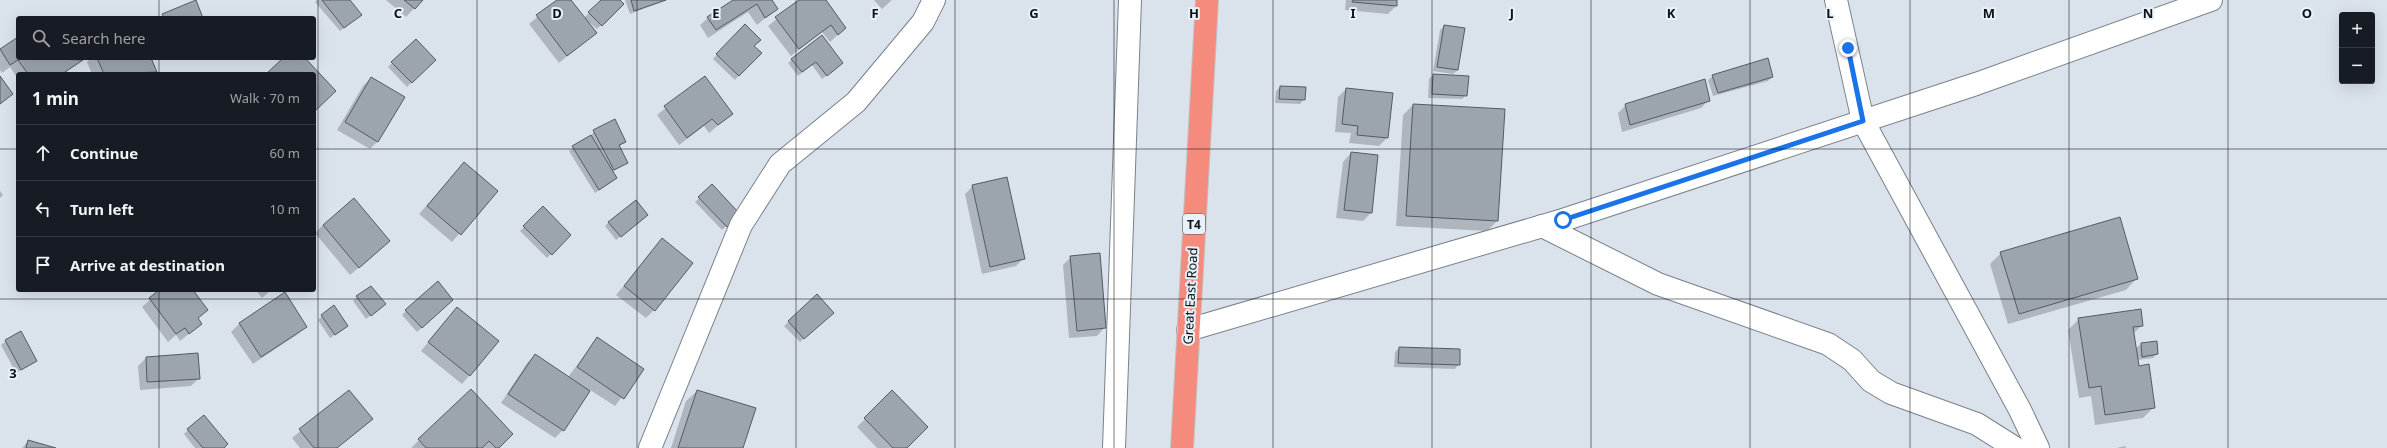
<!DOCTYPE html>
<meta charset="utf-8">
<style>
body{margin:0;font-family:"Noto Sans",sans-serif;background:#20242c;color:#f1f3f6}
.controls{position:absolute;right:12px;top:12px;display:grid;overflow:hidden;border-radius:4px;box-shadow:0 4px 16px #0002}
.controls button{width:36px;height:36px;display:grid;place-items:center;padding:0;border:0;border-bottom:1px solid #363941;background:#171b24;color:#f1f3f6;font:20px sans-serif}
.stop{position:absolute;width:12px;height:12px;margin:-9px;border:3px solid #1a73e8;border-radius:50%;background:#fff}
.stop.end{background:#1a73e8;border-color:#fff;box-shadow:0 1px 4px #0008}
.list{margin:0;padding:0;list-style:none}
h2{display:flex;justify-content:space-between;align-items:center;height:52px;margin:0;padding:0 16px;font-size:17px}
h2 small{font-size:13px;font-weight:400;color:#9ea1a6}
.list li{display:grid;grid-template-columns:26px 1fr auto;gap:12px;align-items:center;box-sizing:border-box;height:56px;padding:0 16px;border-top:1px solid #363941}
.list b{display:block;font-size:15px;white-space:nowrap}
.list em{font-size:13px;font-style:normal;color:#9ea1a6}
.icon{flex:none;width:22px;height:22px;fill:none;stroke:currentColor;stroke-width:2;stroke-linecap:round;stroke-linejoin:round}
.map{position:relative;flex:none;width:2387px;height:448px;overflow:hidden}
.search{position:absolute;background:#171b24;box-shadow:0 4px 16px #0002;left:16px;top:16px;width:300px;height:44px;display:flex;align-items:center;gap:10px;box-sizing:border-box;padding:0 14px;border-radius:4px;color:#9ea1a6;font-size:15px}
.panel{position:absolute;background:#171b24;box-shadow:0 4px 16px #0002;left:16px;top:72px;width:300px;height:220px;border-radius:4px}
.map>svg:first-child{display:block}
.shadow{fill:#0003}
.building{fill:#9ca5ad;stroke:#535b62}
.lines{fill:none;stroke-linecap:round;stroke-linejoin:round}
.street-casing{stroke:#798189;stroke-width:24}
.highway-casing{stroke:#c0c1c2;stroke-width:24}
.street{stroke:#fff;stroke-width:22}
.highway{stroke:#f48b7d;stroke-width:22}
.route{stroke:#1a73e8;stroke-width:5}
.grid{fill:none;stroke:#0e1214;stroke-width:1;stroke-opacity:0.55}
.labels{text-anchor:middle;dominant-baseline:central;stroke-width:4;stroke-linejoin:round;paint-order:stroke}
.shield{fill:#e7f1f9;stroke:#4f5559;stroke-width:1}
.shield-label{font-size:12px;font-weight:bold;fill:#0e1214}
.street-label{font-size:13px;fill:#0e1214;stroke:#e7f1f9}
.grid-label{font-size:13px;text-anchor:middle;font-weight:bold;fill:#0e1214;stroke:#e7f1f9;stroke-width:4;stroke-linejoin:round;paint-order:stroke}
</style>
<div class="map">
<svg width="2387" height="448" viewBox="0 0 2387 448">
<rect width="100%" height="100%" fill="#dae3ec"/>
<g class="shadow">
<polygon points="317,0 349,0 356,19 340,31 315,2"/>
<polygon points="386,0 422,0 406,17"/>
<polygon points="558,0 570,0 584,18 602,0 619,0 623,4 597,29 584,18 595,33 559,63 529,24"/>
<polygon points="625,0 667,0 630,14"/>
<polygon points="735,0 770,0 776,9 757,25 748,12 708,38 700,25 708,18"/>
<polygon points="800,0 824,0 845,28 830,42 822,32 791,56 768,26"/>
<polygon points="874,0 892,0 882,9"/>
<polygon points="1346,0 1396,0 1396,6 1388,14 1345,10"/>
<polygon points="745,26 753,46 760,53 735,80 713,59"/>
<polygon points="1444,26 1458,70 1453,74 1433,71 1440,30"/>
<polygon points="821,36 838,67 822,79 812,65 798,76 788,63"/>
<polygon points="18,39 18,58 81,59 64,74 18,74 18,79 10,67 2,73 0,70 0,51"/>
<polygon points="416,40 434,60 407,87 388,67"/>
<polygon points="91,58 150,58 156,72 154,74 92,74 87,62"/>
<polygon points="1433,75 1466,95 1462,99 1428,98 1429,79"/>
<polygon points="1713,76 1772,77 1768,81 1713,96 1708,80"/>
<polygon points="704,77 732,114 709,133 704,126 679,145 657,115"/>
<polygon points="371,78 378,141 370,149 337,130 363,86"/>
<polygon points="1280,87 1304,99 1300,104 1275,103 1276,91"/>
<polygon points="1346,89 1387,138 1379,146 1349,143 1351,133 1335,132 1338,97"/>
<polygon points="1709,100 1701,108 1622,132 1618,113 1626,105"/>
<polygon points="1413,105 1497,221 1487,231 1396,226 1403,115"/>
<polygon points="594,131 625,142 619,147 626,163 612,172 616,178 612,182 595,193 569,151 591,136"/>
<polygon points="1351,153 1377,156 1371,213 1363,221 1336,218 1343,162"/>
<polygon points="456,172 496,191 452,242 419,214"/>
<polygon points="712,186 739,214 722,230 695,202"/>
<polygon points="973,186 1024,258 1016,266 982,274 965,194"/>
<polygon points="0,191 3,195 0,198"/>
<polygon points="543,208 570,235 547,258 520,231"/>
<polygon points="643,219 616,240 605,226 609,222"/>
<polygon points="323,225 381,249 350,275 315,233"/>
<polygon points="662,240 654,310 646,318 616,295"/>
<polygon points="2001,253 2136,279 2126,290 2008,324 1990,264"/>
<polygon points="1071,257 1105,327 1097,336 1069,338 1063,265"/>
<polygon points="161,290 192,290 207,310 197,320 201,324 180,341 176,335 168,342 142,307"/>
<polygon points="256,290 271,290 262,298"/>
<polygon points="285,294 306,326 298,334 253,364 231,332 239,324"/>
<polygon points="817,296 828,317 800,342 784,326"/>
<polygon points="357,297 380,308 366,319 353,301"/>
<polygon points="448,304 417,332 402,315 406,311"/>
<polygon points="322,316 343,330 330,338 318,320"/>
<polygon points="450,316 498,342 462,384 421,351"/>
<polygon points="2079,319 2142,325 2133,334 2135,349 2141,344 2156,342 2157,354 2153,358 2137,360 2154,407 2143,418 2095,425 2091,396 2079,398 2068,330"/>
<polygon points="597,339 643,369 615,406 590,390 563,430 555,438 501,403 527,363 535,355 568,377"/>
<polygon points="6,341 36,361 16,373 1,345"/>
<polygon points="1399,348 1459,364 1455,369 1394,367 1395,352"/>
<polygon points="146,358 199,378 191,386 140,390 138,366"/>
<polygon points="349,391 372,419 337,448 300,448 292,438"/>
<polygon points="471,391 498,448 411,448 419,440"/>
<polygon points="697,391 742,448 671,448 686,401"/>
<polygon points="892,392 906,448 877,448 857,427"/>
<polygon points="188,430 223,448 195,448 184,434"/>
<polygon points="28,441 52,448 22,448"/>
<polygon points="2125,446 2126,448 2117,448"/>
</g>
<g class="building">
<polygon points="196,0 203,18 164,18 162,14"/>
<polygon points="322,0 350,0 362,15 344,28"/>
<polygon points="404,0 423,0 415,9"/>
<polygon points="557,0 571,0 597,33 567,56 536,15"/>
<polygon points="601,0 620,0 624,4 602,26 588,12"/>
<polygon points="631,0 666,0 634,11"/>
<polygon points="733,0 772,0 778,9 765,18 757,4 716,30 707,17"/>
<polygon points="799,0 826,0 846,28 838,35 831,25 799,49 775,17"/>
<polygon points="1353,0 1397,0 1397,6 1352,2"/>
<polygon points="745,24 761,40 754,46 762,53 739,76 716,54"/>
<polygon points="1444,25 1465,28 1458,70 1437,67"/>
<polygon points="822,35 843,63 827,76 816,62 802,72 791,59"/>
<polygon points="18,37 18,58 83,60 62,74 28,74 18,60 10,65 0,49"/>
<polygon points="416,39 436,60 412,83 391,62"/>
<polygon points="97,58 151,58 157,72 104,74"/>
<polygon points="283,58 305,58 336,91 314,112 314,74 266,74"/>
<polygon points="1768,58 1773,77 1718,93 1712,75"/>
<polygon points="1433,74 1469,76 1467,96 1432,94"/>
<polygon points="0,76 13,94 0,104"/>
<polygon points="705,76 733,114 718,125 712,119 687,138 664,106"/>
<polygon points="371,77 405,97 378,142 345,122"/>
<polygon points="1705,79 1710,101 1630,125 1625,104"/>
<polygon points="1280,86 1306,87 1305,100 1279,99"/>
<polygon points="1346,88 1393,93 1388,138 1357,135 1358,126 1342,124"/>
<polygon points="1413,104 1505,109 1498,221 1406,216"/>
<polygon points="615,119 626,142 619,145 628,163 614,170 593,130"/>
<polygon points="591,135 617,178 599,190 572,146"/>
<polygon points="1351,152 1378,155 1372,213 1344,210"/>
<polygon points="464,162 498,191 461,235 427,206"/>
<polygon points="1007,177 1025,259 990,267 972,185"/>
<polygon points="712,184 740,214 727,227 698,197"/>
<polygon points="354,198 390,241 359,268 323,225"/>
<polygon points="636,200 648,215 621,237 608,222"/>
<polygon points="543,206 571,235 552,255 523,226"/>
<polygon points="2120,217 2138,279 2019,314 2000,252"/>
<polygon points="662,238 693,263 655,311 624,286"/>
<polygon points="1100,253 1106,328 1077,331 1070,256"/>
<polygon points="438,281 453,300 422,328 405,310"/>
<polygon points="371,286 386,304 371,316 356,296"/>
<polygon points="159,290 193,290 208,310 198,318 202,324 189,334 185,328 176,334 149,298"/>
<polygon points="285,292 307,327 261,357 239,323"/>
<polygon points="817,294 834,313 804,339 788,321"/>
<polygon points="334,305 348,326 335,335 321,315"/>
<polygon points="457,307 499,341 470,376 428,342"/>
<polygon points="2141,309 2143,326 2133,327 2139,366 2149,364 2155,408 2105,415 2101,386 2089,388 2078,318"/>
<polygon points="21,331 37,361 21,370 5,340"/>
<polygon points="597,337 644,369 624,399 577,367"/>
<polygon points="2157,341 2158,354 2142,357 2141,343"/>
<polygon points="1399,347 1460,349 1460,365 1398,363"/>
<polygon points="198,353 200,379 147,382 146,357"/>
<polygon points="535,354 590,391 564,431 508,394"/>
<polygon points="471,389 513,434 499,448 496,448 489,441 482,448 426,448 418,439"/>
<polygon points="349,390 373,419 337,448 314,448 299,429"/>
<polygon points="697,390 756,408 743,448 678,448"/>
<polygon points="892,390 928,427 907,448 893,448 864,418"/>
<polygon points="204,415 228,444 224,448 203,448 187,429"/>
<polygon points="28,440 56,448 26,448"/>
</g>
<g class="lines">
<g class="street-casing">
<g id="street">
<polyline points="1836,0 1863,121 2020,410 2038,448"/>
<polyline points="1542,226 1658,284 1828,344 1852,360 1871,381 1891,393 1977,424 2015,448"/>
<polyline points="1188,330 1563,220 1976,84 2211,0"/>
<polyline points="650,448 741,225 780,164 856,102 923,22 934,0"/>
<polyline points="1114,448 1130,0"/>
</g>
</g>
<g class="highway-casing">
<polyline id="highway" points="1182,448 1207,0"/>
</g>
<use href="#street" class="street"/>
<use href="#highway" class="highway"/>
</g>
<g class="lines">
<polyline class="route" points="1563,220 1863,121 1848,48"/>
</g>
<path class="grid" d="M 159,0 L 159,18M 318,0 L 318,448M 477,0 L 477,448M 637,0 L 637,448M 796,0 L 796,448M 955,0 L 955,448M 1114,0 L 1114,448M 1273,0 L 1273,448M 1432,0 L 1432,448M 1591,0 L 1591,448M 1750,0 L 1750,448M 1910,0 L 1910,448M 2069,0 L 2069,448M 2228,0 L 2228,448M 159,58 L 159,74M 0,149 L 18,149M 314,149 L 2387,149M 159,290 L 159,448M 0,299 L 2387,299"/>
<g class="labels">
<rect class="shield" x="1183" y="214" width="22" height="20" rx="3"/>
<g class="shield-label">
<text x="1194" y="224">T4</text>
</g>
<g class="street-label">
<text transform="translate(1190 296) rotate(-87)">Great East Road</text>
</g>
</g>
<g class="grid-label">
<text x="398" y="18">C</text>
<text x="557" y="18">D</text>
<text x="716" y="18">E</text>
<text x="875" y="18">F</text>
<text x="1034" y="18">G</text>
<text x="1194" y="18">H</text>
<text x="1353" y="18">I</text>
<text x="1512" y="18">J</text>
<text x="1671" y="18">K</text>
<text x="1830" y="18">L</text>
<text x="1989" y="18">M</text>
<text x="2148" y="18">N</text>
<text x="2307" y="18">O</text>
<text x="13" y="378">3</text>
</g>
</svg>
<div class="controls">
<button>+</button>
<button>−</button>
</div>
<div class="stop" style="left:1563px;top:220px"></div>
<div class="stop end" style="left:1848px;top:48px"></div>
<div class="search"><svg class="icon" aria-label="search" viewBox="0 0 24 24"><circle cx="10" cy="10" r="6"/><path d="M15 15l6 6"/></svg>Search here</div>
<section class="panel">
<h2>1 min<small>Walk · 70 m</small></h2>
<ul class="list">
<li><svg class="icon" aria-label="ahead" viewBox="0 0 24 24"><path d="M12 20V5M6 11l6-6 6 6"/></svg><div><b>Continue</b></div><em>60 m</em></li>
<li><svg class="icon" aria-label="left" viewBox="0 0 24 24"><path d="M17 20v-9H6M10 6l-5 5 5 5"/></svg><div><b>Turn left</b></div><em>10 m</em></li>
<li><svg class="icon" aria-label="arrive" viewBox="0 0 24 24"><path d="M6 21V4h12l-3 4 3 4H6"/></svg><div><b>Arrive at destination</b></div></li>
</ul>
</section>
</div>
